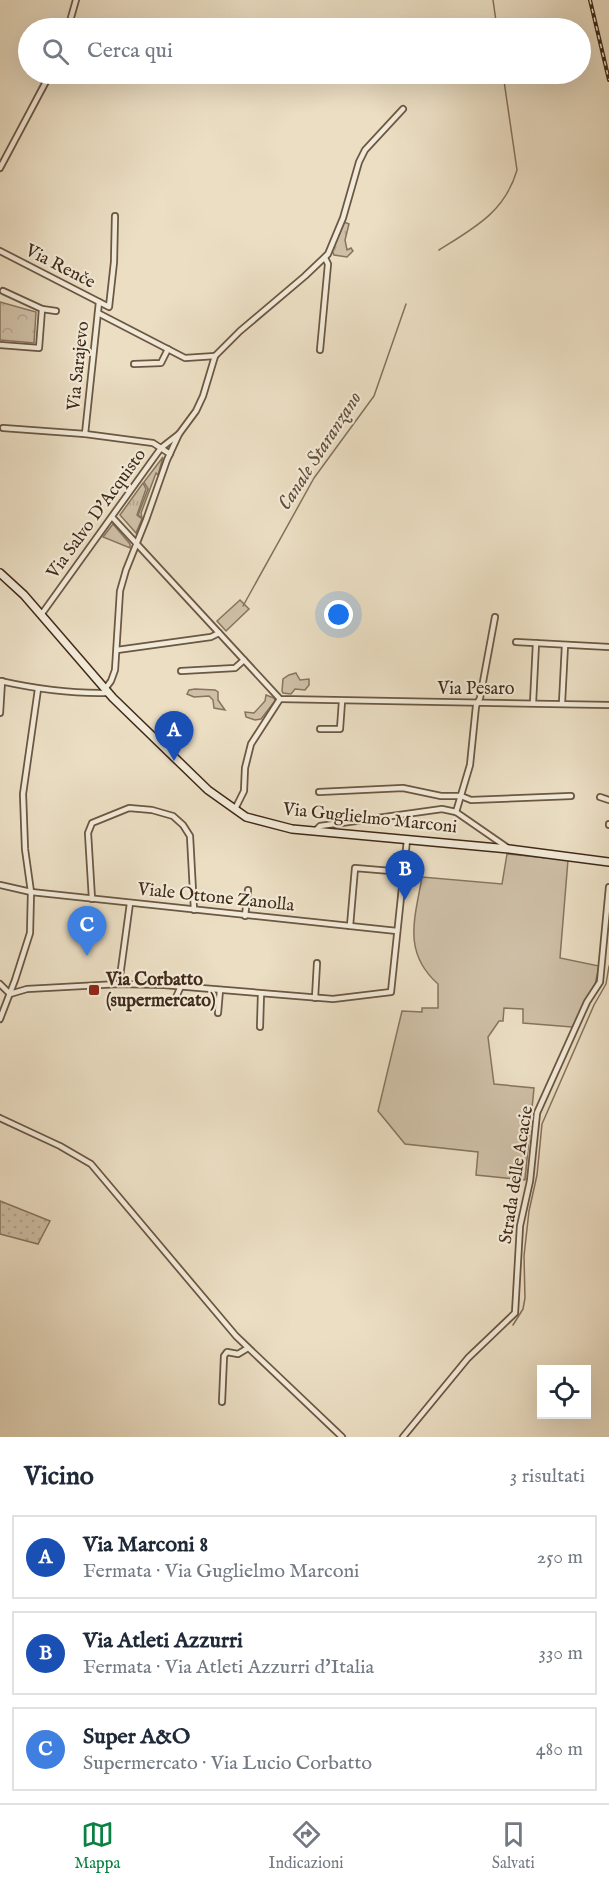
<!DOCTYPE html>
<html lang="it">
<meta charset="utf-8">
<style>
body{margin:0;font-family:"IM FELL English",serif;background:#f2f2f3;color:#1f2937}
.controls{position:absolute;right:18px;bottom:18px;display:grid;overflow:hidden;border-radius:0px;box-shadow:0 6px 24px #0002}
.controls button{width:54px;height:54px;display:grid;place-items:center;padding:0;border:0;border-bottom:2px solid #e0e1e3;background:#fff;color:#1f2937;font:30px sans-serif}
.you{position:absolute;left:339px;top:615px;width:21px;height:21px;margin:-15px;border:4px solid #fff;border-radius:50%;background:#1a73e8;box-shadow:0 0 0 9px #1a73e833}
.badge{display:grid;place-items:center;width:39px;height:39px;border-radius:50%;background:#0b8043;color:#fff;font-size:20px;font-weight:700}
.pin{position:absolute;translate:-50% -50px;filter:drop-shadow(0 2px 3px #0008)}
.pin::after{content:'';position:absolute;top:32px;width:21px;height:18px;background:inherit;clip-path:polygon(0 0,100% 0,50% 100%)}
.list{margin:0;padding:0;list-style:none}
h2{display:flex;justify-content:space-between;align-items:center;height:78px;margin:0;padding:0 24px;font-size:26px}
h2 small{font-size:20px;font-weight:400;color:#747a83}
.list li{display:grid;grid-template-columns:39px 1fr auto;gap:18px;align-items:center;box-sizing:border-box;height:84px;margin:0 12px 12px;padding:0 12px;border:2px solid #e0e1e3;border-radius:0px}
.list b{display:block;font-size:22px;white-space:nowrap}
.list p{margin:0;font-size:20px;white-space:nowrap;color:#747a83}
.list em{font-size:20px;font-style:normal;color:#747a83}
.icon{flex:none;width:33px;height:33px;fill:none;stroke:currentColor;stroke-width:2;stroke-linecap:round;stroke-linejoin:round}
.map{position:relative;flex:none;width:609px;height:1437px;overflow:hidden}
.search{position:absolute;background:#fff;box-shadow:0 6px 24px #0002;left:18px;right:18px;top:18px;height:66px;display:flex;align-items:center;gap:15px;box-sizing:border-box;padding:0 21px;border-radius:33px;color:#747a83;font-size:22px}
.sheet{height:366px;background:#fff}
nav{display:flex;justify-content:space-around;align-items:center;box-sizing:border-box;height:84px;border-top:2px solid #e0e1e3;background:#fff;font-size:16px;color:#747a83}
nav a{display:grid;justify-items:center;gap:3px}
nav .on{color:#0b8043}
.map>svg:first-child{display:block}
.grass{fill:url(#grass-tufts);stroke:#87745f;stroke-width:1.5}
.park{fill:url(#park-crowns);stroke:#87745f;stroke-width:1.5}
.garden{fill:url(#garden-dots);stroke:#87745f;stroke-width:1.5}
.pitch{fill:#cebfa6;stroke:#87745f;stroke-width:1.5}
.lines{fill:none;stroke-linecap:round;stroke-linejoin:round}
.stream{stroke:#84715c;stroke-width:1.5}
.street-casing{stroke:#6b5743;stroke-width:8}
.secondary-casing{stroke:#402a18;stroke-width:10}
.street{stroke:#f2ead8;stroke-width:4.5}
.secondary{stroke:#f2ead8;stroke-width:7}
.rail-casing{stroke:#402a18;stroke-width:4}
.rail{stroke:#f2ead8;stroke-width:1.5;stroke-dasharray:4.5;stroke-linecap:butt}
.poi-dot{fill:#8f2418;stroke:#f2ead8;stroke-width:2}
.labels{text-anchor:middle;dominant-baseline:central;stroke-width:4.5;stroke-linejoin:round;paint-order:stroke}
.street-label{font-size:18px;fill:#402a18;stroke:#f2ead8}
.poi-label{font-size:18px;font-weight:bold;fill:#402a18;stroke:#f2ead8;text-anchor:start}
.water-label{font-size:20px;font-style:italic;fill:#624e3a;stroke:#f2ead8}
</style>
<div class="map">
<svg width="609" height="1437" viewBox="0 0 609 1437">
<defs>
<pattern id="grass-tufts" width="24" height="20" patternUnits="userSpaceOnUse" patternTransform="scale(1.5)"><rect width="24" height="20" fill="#cebfa6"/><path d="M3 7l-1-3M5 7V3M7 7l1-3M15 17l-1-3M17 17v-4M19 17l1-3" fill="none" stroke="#b2a48e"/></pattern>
<pattern id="park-crowns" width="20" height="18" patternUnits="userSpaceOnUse" patternTransform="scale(1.5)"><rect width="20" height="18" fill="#cebfa6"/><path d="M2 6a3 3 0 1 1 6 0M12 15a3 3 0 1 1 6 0" fill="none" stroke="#b2a48e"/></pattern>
<pattern id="garden-dots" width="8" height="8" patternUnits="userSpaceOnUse" patternTransform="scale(1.5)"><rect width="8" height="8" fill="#cebfa6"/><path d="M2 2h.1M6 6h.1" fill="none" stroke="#b2a48e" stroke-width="1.8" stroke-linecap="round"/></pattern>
</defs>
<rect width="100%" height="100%" fill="#ebdec3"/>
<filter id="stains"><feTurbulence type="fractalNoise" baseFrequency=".00333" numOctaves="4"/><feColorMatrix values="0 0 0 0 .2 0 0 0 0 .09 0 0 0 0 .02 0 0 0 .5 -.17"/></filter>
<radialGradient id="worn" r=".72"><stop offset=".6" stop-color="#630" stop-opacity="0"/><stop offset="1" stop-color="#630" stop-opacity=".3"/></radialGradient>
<g class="grass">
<polygon points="344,222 349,224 345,240 347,250 351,248 353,251 347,257 334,255 332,250"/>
<polygon points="163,457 158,475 156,473 141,513 142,518 138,515 148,489 144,482"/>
<polygon points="143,483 146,489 137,515 142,519 136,533 120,515"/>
<polygon points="113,524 130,544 130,548 103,537"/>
<polygon points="240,600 249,609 226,631 217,621"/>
<polygon points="296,673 300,680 309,679 309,685 305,690 295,689 291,694 283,693 282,691 283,679 289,675"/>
<polygon points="195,689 215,690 218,692 218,700 225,710 214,708 213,700 209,696 194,697 187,694 189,690"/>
<polygon points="266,695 274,698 275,701 261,719 255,720 246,717 245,712 254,713 265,701"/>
</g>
<polygon class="park" points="0,302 36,312 34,343 0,340"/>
<polygon class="garden" points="0,1201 50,1221 38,1244 0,1234"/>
<path class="pitch" d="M 507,854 L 568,860 L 560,958 L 599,966 L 595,985 L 572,1027 L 523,1023 L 523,1009 L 504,1008 L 503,1021 L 499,1021 L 488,1037 L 494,1084 L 534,1088 L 525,1180 L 476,1175 L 478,1152 L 405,1144 L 378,1111 L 402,1011 L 422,1012 L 422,1008 L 438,1008 L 438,984 C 402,952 415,918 422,877 L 502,884 Z"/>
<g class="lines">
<g class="stream">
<polyline points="493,0 497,28"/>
<path d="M 439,250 C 474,228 505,212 517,170 L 503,74"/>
<polyline points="243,606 314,478 374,396 406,304"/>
<polyline points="513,1325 523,1309 525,1298 524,1256 529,1211 537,1175 542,1124 594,1005 606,984 609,966"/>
</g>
<g class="street-casing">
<g id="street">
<polyline points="68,28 76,0"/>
<polyline points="0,168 50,74"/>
<polyline points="0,251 109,307 114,262 115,216"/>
<polyline points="42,309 56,311"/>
<polyline points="98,313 185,358 215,356"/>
<polyline points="0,345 39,348 42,309 3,291"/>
<polyline points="320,350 328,264 325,258"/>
<polyline points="134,364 161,363 168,349"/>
<polyline points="3,428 85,434 153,443 170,454"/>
<polyline points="85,434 99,302"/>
<polyline points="112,517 280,699 609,705"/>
<polyline points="41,615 161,448 179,434"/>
<polyline points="516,642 609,647"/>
<polyline points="117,650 211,637 219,633"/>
<polyline points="181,671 235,668 244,660"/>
<path d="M 0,681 C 36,689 71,694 108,693"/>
<polyline points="105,689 111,681 115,670 120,591 126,570 146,520 167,460 179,434 196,411 203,396 215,356 240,331 305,276 328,254 343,218 359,162 365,150 403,109"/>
<polyline points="533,703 536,643"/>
<polyline points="562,703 565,645"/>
<polyline points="0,713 2,681"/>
<polyline points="320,729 340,729 342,701"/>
<polyline points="319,792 403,788 441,796 461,796 471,800 571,796"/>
<polyline points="600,797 609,800"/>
<polyline points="235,809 244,791 245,768 251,744 280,699"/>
<polyline points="456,812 470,765 476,706 480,698 495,617"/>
<polyline points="609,825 609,824"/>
<polyline points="315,831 320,826 442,809 456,812 508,848"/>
<polyline points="0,885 31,892 397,931"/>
<polyline points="92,899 88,833 92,823 129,808 152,810 173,816 183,825 190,836 194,910"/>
<polyline points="245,916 248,890"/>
<polyline points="350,926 355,868 403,872"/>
<polyline points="0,984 10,994"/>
<polyline points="119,984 130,903"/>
<polyline points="10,994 27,989 119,984 164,985 333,999 391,992 407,840"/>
<polyline points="315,998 317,963"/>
<polyline points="173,1004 181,986"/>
<polyline points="218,1013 220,990"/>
<polyline points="0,1019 15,980 30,933 31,892 25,849 23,794 38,689"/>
<polyline points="260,1027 261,994"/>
<polyline points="0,1118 60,1146 91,1164 236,1336 342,1437"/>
<polyline points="222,1402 224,1356 227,1352 238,1354 248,1348"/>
<polyline points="403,1437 468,1358 515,1313 520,1226 530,1181 537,1113 587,1002 600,982 609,887"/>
</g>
</g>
<g class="secondary-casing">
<polyline id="secondary" points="0,573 24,595 113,698 208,790 246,817 292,829 509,849 609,862"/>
</g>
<use href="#street" class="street"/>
<use href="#secondary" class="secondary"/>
<g class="rail-casing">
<polyline id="rail" points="590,0 609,80"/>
</g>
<use href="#rail" class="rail"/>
</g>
<rect class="poi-dot" x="88" y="984" width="12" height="12" rx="3"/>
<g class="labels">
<g class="street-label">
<text transform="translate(60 267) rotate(27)">Via Renče</text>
<text transform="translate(79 366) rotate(-84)">Via Sarajevo</text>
<text transform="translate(97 514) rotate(-54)">Via Salvo D'Acquisto</text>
<text x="476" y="689">Via Pesaro</text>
<text transform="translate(370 819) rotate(6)">Via Guglielmo Marconi</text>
<text transform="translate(216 898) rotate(6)">Viale Ottone Zanolla</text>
<text transform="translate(517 1175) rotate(-81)">Strada delle Acacie</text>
</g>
<g class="poi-label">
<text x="106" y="980">Via Corbatto<tspan x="106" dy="21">(supermercato)</tspan></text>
</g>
<g class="water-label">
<text transform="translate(320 451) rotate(-57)">Canale Staranzano</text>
</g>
</g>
<rect width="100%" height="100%" filter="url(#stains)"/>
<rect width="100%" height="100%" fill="url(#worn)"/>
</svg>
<div class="controls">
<button><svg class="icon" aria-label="locate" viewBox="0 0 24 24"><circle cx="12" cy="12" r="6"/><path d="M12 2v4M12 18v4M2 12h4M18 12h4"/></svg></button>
</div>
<div class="you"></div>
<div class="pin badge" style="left:174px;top:761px;background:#1a4fb4">A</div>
<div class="pin badge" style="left:405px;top:900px;background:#1a4fb4">B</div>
<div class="pin badge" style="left:87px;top:956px;background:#3f7fe0">C</div>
<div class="search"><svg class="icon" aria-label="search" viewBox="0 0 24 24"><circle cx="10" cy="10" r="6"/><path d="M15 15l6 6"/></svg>Cerca qui</div>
</div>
<section class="sheet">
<h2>Vicino<small>3 risultati</small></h2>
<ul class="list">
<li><span class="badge" style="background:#1a4fb4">A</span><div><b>Via Marconi 8</b><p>Fermata · Via Guglielmo Marconi</p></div><em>250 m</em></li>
<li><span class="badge" style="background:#1a4fb4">B</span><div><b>Via Atleti Azzurri</b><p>Fermata · Via Atleti Azzurri d'Italia</p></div><em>330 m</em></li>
<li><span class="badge" style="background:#3f7fe0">C</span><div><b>Super A&amp;O</b><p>Supermercato · Via Lucio Corbatto</p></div><em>480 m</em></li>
</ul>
</section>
<nav>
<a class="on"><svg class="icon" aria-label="map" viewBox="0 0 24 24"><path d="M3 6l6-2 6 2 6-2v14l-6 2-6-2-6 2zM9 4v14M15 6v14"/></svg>Mappa</a>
<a><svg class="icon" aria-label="directions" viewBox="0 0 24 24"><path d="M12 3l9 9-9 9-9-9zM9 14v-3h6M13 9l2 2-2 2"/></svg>Indicazioni</a>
<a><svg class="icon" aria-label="saved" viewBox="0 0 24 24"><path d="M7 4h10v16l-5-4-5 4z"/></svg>Salvati</a>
</nav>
